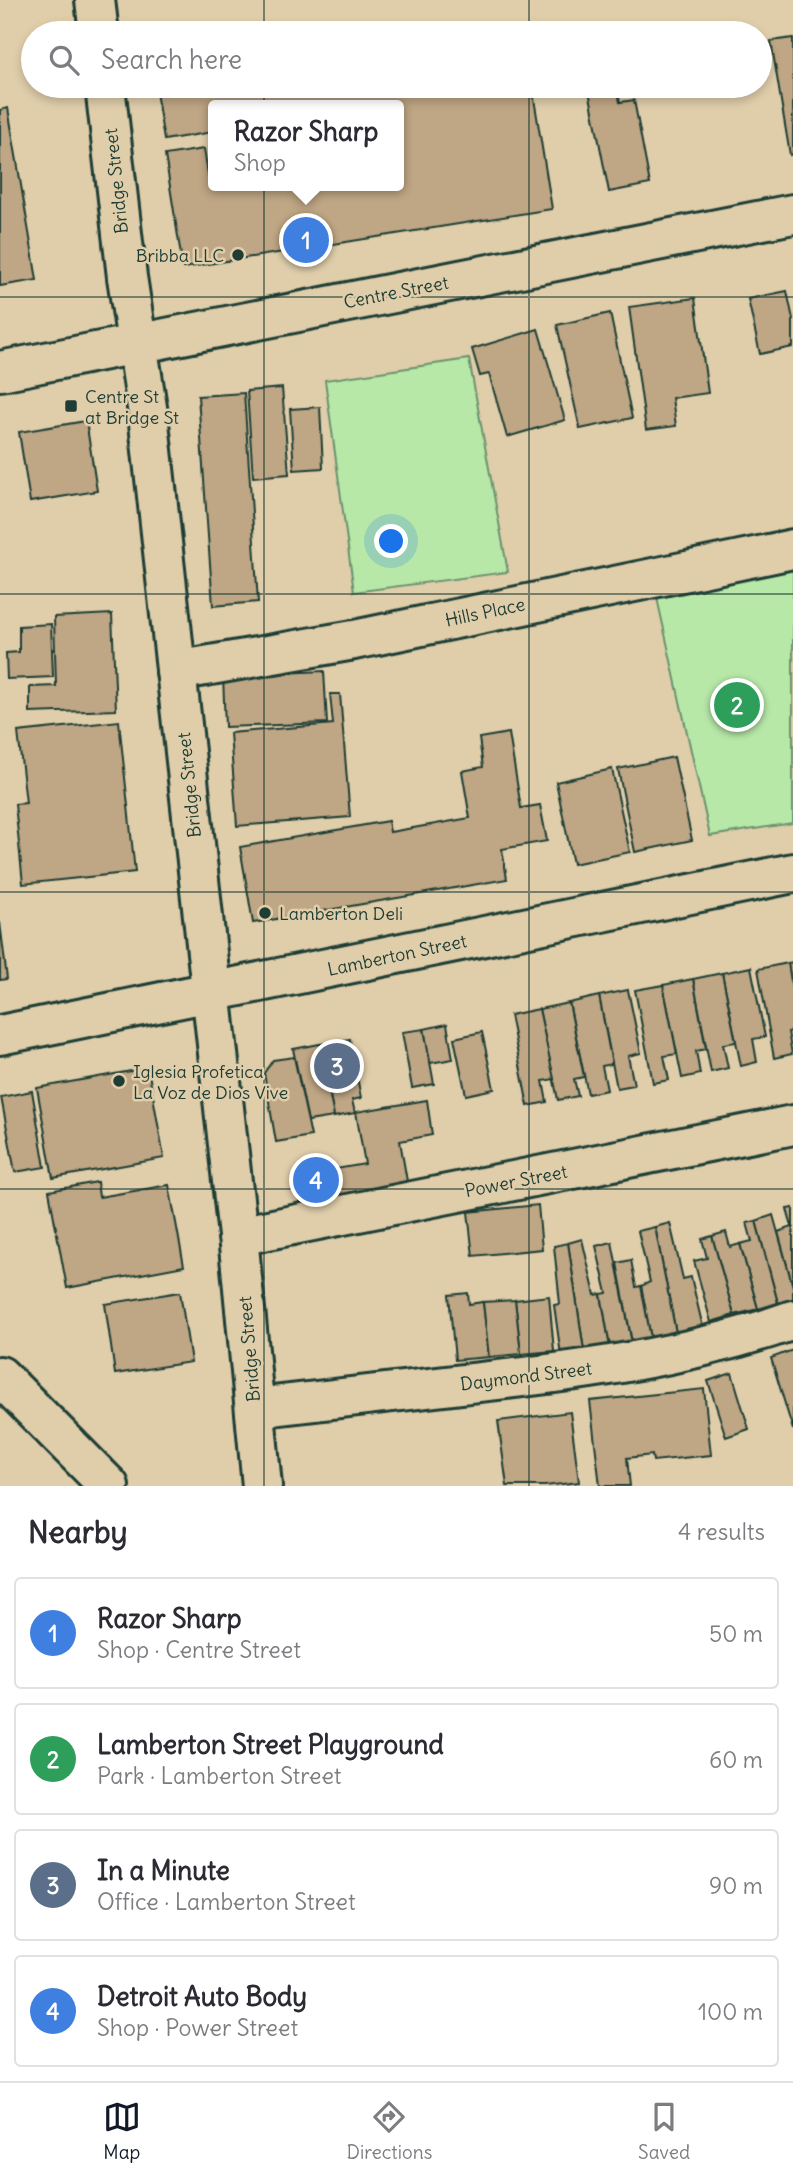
<!DOCTYPE html>
<meta charset="utf-8">
<style>
body{margin:0;font-family:Delius,sans-serif;background:#f2f2f3;color:#2b2b33}
.you{position:absolute;left:392px;top:542px;width:24px;height:24px;margin:-18px;border:5px solid #fff;border-radius:50%;background:#1a73e8;box-shadow:0 0 0 10px #1a73e833}
.badge{display:grid;place-items:center;width:46px;height:46px;border-radius:50%;background:#111827;color:#fff;font-size:23px;font-weight:700}
.pin{position:absolute;translate:-50% -50%;border:4px solid #fff;box-shadow:0 2px 7px #0006}
.popup{position:absolute;left:208px;top:100px;width:196px;height:91px;box-sizing:border-box;display:grid;place-content:center;border-radius:7px;background:#fff;filter:drop-shadow(0 2px 5px #0005);font-size:23px;white-space:nowrap;color:#7c7c81}
.popup b{font-size:26px;color:#2b2b33}
.popup::after{content:'';position:absolute;left:50%;top:100%;margin-left:-14px;border:14px solid transparent;border-top-color:#fff}
.list{margin:0;padding:0;list-style:none}
h2{display:flex;justify-content:space-between;align-items:center;height:91px;margin:0;padding:0 28px;font-size:30px}
h2 small{font-size:23px;font-weight:400;color:#7c7c81}
.list li{display:grid;grid-template-columns:46px 1fr auto;gap:21px;align-items:center;box-sizing:border-box;height:112px;margin:0 14px 14px;padding:0 14px;border:2px solid #e1e1e2;border-radius:7px}
.list b{display:block;font-size:26px;white-space:nowrap}
.list p{margin:0;font-size:23px;white-space:nowrap;color:#7c7c81}
.list em{font-size:23px;font-style:normal;color:#7c7c81}
.icon{flex:none;width:38px;height:38px;fill:none;stroke:currentColor;stroke-width:2;stroke-linecap:round;stroke-linejoin:round}
.map{position:relative;flex:none;width:793px;height:1486px;overflow:hidden}
.search{position:absolute;background:#fff;box-shadow:0 4px 10px #0003;left:21px;right:21px;top:21px;height:77px;display:flex;align-items:center;gap:18px;box-sizing:border-box;padding:0 24px;border-radius:38px;color:#7c7c81;font-size:26px}
.sheet{height:595px;background:#fff}
nav{display:flex;justify-content:space-around;align-items:center;box-sizing:border-box;height:98px;border-top:2px solid #e1e1e2;background:#fff;font-size:19px;color:#7c7c81}
nav a{display:grid;justify-items:center;gap:4px}
nav .on{color:#111827}
.map>svg:first-child{display:block}
.green{fill:#b7e8a8;stroke:#6b926e;stroke-width:2}
.building{fill:#bfa684;stroke:#1f3d34;stroke-width:2}
.lines{fill:none;stroke-linecap:round;stroke-linejoin:round}
.minor-casing{stroke:#1f3d34;stroke-width:44}
.minor{stroke:#e0ceab;stroke-width:38}
.grid{fill:none;stroke:#1f3d34;stroke-width:2;stroke-opacity:0.55}
.poi-dot{fill:#1f3d34;stroke:#e0ceab;stroke-width:2.5}
.labels{text-anchor:middle;dominant-baseline:central;stroke-width:5;stroke-linejoin:round;paint-order:stroke}
.street-label{font-size:18px;fill:#1f3d34;stroke:#e0ceab}
.poi-label{font-size:18px;fill:#1f3d34;stroke:#e0ceab;text-anchor:start}
</style>
<div class="map">
<svg width="793" height="1486" viewBox="0 0 793 1486">
<rect width="100%" height="100%" fill="#e0ceab"/>
<filter id="ink" filterUnits="userSpaceOnUse"><feTurbulence type="fractalNoise" baseFrequency=".0143" numOctaves="2"/><feDisplacementMap in="SourceGraphic" scale="14" xChannelSelector="R" yChannelSelector="G"/><feConvolveMatrix kernelMatrix="1 2 1 2 8 2 1 2 1" color-interpolation-filters="sRGB"/></filter>
<g filter="url(#ink)">
<g class="green">
<polygon points="469,359 508,572 354,592 325,380"/>
<polygon points="793,563 793,823 710,836 655,589"/>
</g>
<g class="building">
<polygon points="793,38 793,154 790,155 771,41"/>
<polygon points="155,86 532,86 552,209 183,268 165,155 204,149 209,180 213,180 213,186 399,186 399,105 213,105 213,132 164,140"/>
<polygon points="588,86 617,86 620,102 634,100 650,184 609,192"/>
<polygon points="8,108 37,280 0,286 0,110"/>
<polygon points="787,291 793,319 793,347 760,354 748,299"/>
<polygon points="695,298 708,393 672,398 676,426 646,430 629,307"/>
<polygon points="610,313 632,418 580,429 557,325"/>
<polygon points="538,329 565,420 507,437 489,374 480,376 472,349"/>
<polygon points="282,388 289,474 253,477 247,391"/>
<polygon points="244,393 258,602 213,606 198,396"/>
<polygon points="320,407 323,468 294,470 290,409"/>
<polygon points="86,421 97,491 30,502 19,432"/>
<polygon points="112,614 116,710 30,713 30,687 56,686 54,617"/>
<polygon points="51,624 53,677 7,679 6,653 19,652 19,626"/>
<polygon points="324,671 327,723 225,727 223,676"/>
<polygon points="330,694 340,694 350,817 237,826 230,733 333,724"/>
<polygon points="119,721 135,872 23,884 15,804 26,803 18,732"/>
<polygon points="509,733 521,808 540,805 547,841 502,849 507,879 253,923 240,847 388,821 390,832 470,818 462,771 483,767 479,738"/>
<polygon points="674,757 692,840 635,852 618,769"/>
<polygon points="612,769 630,852 573,864 556,782"/>
<polygon points="0,922 7,979 0,980"/>
<polygon points="793,962 793,994 788,963"/>
<polygon points="788,963 793,994 793,1031 788,1032 792,1054 774,1058 758,969"/>
<polygon points="751,967 765,1037 753,1039 757,1062 741,1066 722,973"/>
<polygon points="722,973 736,1042 723,1044 728,1068 711,1072 693,979"/>
<polygon points="693,979 706,1049 696,1051 700,1074 682,1078 663,985"/>
<polygon points="663,985 677,1054 664,1056 669,1080 653,1083 635,990"/>
<polygon points="628,990 641,1053 628,1056 634,1085 617,1088 599,996"/>
<polygon points="599,996 612,1064 602,1066 607,1090 588,1094 569,1003"/>
<polygon points="569,1003 584,1077 574,1079 578,1096 558,1100 539,1009"/>
<polygon points="539,1009 554,1079 543,1081 547,1102 528,1106 510,1015"/>
<polygon points="447,1024 453,1059 430,1063 424,1029"/>
<polygon points="424,1029 434,1084 412,1088 402,1032"/>
<polygon points="482,1032 494,1089 466,1095 454,1038"/>
<polygon points="350,1039 361,1098 352,1100 355,1113 334,1117 320,1044"/>
<polygon points="320,1044 334,1117 308,1121 293,1049"/>
<polygon points="294,1057 311,1136 276,1142 264,1073 273,1060"/>
<polygon points="148,1068 164,1158 53,1178 37,1088"/>
<polygon points="32,1091 45,1167 15,1172 1,1097"/>
<polygon points="427,1100 432,1135 400,1141 408,1187 301,1205 296,1176 365,1164 356,1112"/>
<polygon points="97,1182 99,1197 169,1185 184,1266 67,1288 49,1191"/>
<polygon points="538,1205 542,1249 473,1256 468,1212"/>
<polygon points="793,1208 793,1287 778,1232 792,1227 787,1209"/>
<polygon points="773,1215 793,1287 793,1299 778,1303 756,1221"/>
<polygon points="756,1221 778,1303 758,1309 740,1244 752,1241 747,1223"/>
<polygon points="670,1223 683,1279 691,1277 705,1336 678,1343 655,1227"/>
<polygon points="655,1227 678,1343 653,1349 641,1286 650,1282 638,1231"/>
<polygon points="726,1232 730,1247 740,1244 758,1309 734,1315 712,1236"/>
<polygon points="712,1236 734,1315 711,1322 694,1261 707,1258 702,1239"/>
<polygon points="582,1239 595,1295 601,1294 612,1359 586,1364 568,1243"/>
<polygon points="612,1242 634,1353 612,1359 601,1294 607,1293 596,1246"/>
<polygon points="568,1243 586,1364 563,1370 554,1305 560,1304 554,1246"/>
<polygon points="631,1260 636,1287 641,1286 653,1349 634,1353 617,1263"/>
<polygon points="180,1292 191,1362 115,1374 105,1304"/>
<polygon points="468,1293 469,1304 483,1302 489,1357 455,1360 449,1295"/>
<polygon points="549,1296 554,1351 521,1354 515,1300"/>
<polygon points="515,1300 521,1354 489,1357 483,1302"/>
<polygon points="793,1350 793,1430 771,1358"/>
<polygon points="732,1373 749,1429 726,1437 708,1381"/>
<polygon points="704,1389 711,1455 653,1461 652,1455 627,1458 630,1486 600,1486 590,1401"/>
<polygon points="570,1412 579,1482 545,1486 507,1486 498,1421"/>
</g>
<g class="lines">
<g class="minor-casing">
<g id="minor">
<polyline points="95,0 99,33"/>
<polyline points="105,86 127,277 148,414 238,1236 262,1486"/>
<polyline points="0,371 793,214"/>
<polyline points="176,671 354,640 793,549"/>
<polyline points="0,1035 793,873"/>
<polyline points="238,1236 793,1125"/>
<polyline points="0,1376 109,1486"/>
<path d="M 255,1408 C 327,1400 399,1392 471,1383 C 581,1371 689,1357 793,1320"/>
</g>
</g>
<use href="#minor" class="minor"/>
</g>
</g>
<path class="grid" d="M 264,0 L 264,33M 529,0 L 529,33M 264,86 L 264,1486M 529,86 L 529,1486M 0,297 L 793,297M 0,594 L 793,594M 0,892 L 793,892M 0,1189 L 793,1189"/>
<g class="poi-dot">
<circle cx="238" cy="255" r="7"/>
<rect x="64" y="399" width="14" height="14" rx="3.5"/>
<circle cx="265" cy="913" r="7"/>
<circle cx="119" cy="1081" r="7"/>
</g>
<g class="labels">
<g class="street-label">
<text transform="translate(116 181) rotate(-96)">Bridge Street</text>
<text transform="translate(396 292) rotate(-11)">Centre Street</text>
<text transform="translate(485 612) rotate(-12)">Hills Place</text>
<text transform="translate(189 785) rotate(-96)">Bridge Street</text>
<text transform="translate(397 955) rotate(-12)">Lamberton Street</text>
<text transform="translate(516 1181) rotate(-11)">Power Street</text>
<text transform="translate(249 1349) rotate(-95)">Bridge Street</text>
<text transform="translate(526 1376) rotate(-7)">Daymond Street</text>
</g>
<g class="poi-label">
<text x="224" y="255" text-anchor="end">Bribba LLC</text>
<text x="85" y="396">Centre St<tspan x="85" dy="21">at Bridge St</tspan></text>
<text x="279" y="913">Lamberton Deli</text>
<text x="133" y="1071">Iglesia Profetica<tspan x="133" dy="21">La Voz de Dios Vive</tspan></text>
</g>
</g>
</svg>
<div class="you"></div>
<div class="pin badge" style="left:306px;top:240px;background:#3f7fe0">1</div>
<div class="popup"><b>Razor Sharp</b>Shop</div>
<div class="pin badge" style="left:737px;top:705px;background:#2e9e5b">2</div>
<div class="pin badge" style="left:337px;top:1066px;background:#5c6f8a">3</div>
<div class="pin badge" style="left:316px;top:1180px;background:#3f7fe0">4</div>
<div class="search"><svg class="icon" aria-label="search" viewBox="0 0 24 24"><circle cx="10" cy="10" r="6"/><path d="M15 15l6 6"/></svg>Search here</div>
</div>
<section class="sheet">
<h2>Nearby<small>4 results</small></h2>
<ul class="list">
<li><span class="badge" style="background:#3f7fe0">1</span><div><b>Razor Sharp</b><p>Shop · Centre Street</p></div><em>50 m</em></li>
<li><span class="badge" style="background:#2e9e5b">2</span><div><b>Lamberton Street Playground</b><p>Park · Lamberton Street</p></div><em>60 m</em></li>
<li><span class="badge" style="background:#5c6f8a">3</span><div><b>In a Minute</b><p>Office · Lamberton Street</p></div><em>90 m</em></li>
<li><span class="badge" style="background:#3f7fe0">4</span><div><b>Detroit Auto Body</b><p>Shop · Power Street</p></div><em>100 m</em></li>
</ul>
</section>
<nav>
<a class="on"><svg class="icon" aria-label="map" viewBox="0 0 24 24"><path d="M3 6l6-2 6 2 6-2v14l-6 2-6-2-6 2zM9 4v14M15 6v14"/></svg>Map</a>
<a><svg class="icon" aria-label="directions" viewBox="0 0 24 24"><path d="M12 3l9 9-9 9-9-9zM9 14v-3h6M13 9l2 2-2 2"/></svg>Directions</a>
<a><svg class="icon" aria-label="saved" viewBox="0 0 24 24"><path d="M7 4h10v16l-5-4-5 4z"/></svg>Saved</a>
</nav>
